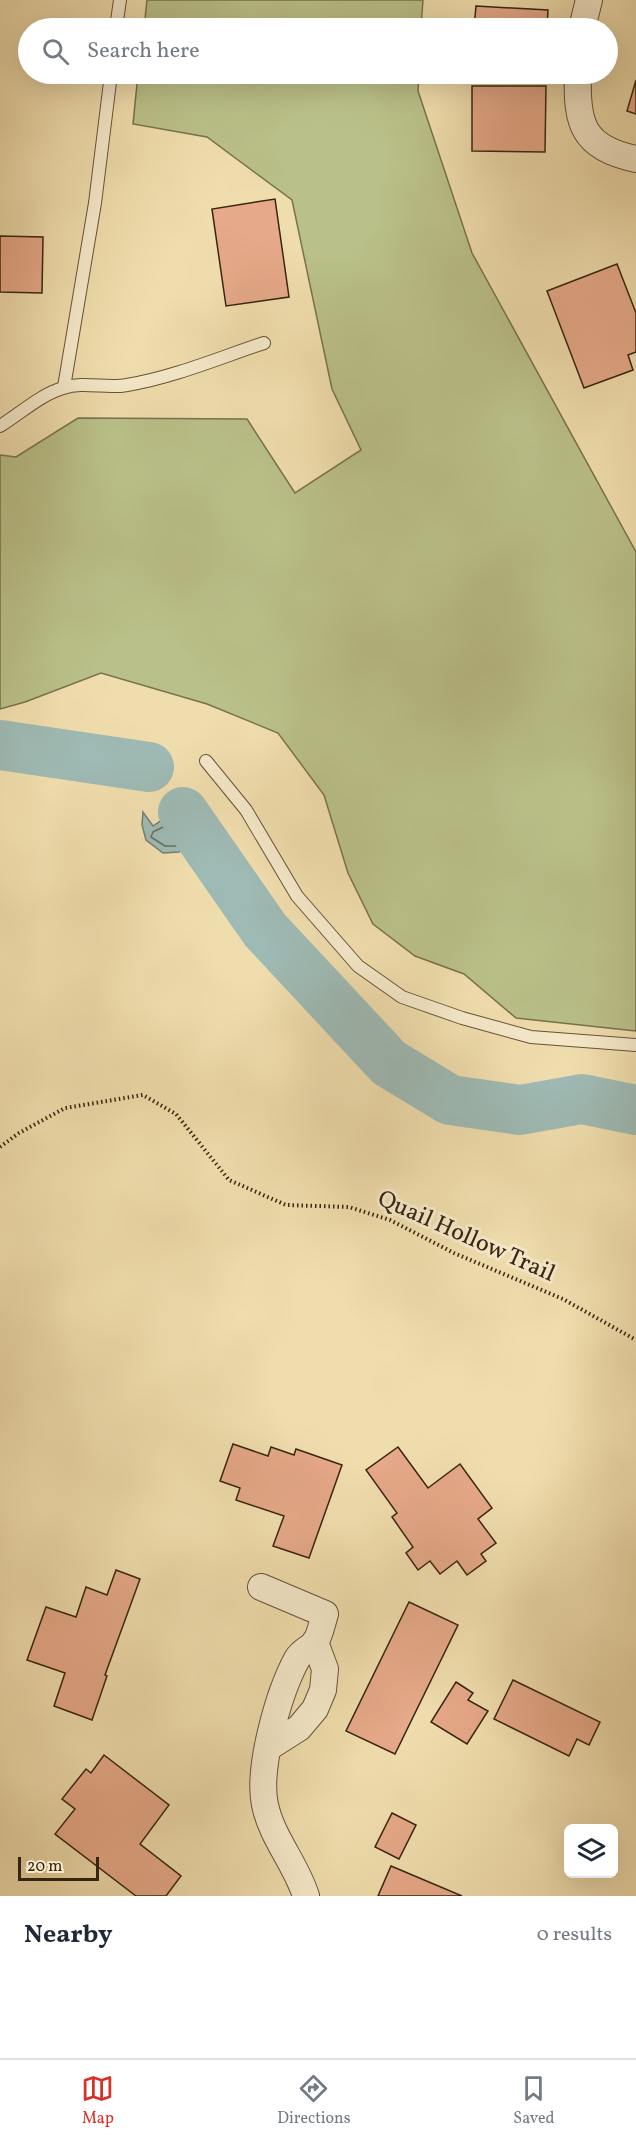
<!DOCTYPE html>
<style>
body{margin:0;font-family:Vollkorn,serif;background:#f6f6f7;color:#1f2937}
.controls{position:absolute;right:18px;bottom:18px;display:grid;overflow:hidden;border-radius:9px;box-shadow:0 6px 24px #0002}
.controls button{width:54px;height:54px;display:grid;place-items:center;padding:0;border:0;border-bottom:2px solid #e0e1e3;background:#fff;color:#1f2937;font:30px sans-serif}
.scale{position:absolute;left:18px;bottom:15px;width:81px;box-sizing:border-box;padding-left:6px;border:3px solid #372511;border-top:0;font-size:16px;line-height:21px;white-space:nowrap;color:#372511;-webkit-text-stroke:4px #f5e9ca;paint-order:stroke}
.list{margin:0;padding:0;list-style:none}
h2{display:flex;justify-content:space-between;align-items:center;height:78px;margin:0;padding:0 24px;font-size:26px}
h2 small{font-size:20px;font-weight:400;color:#747a83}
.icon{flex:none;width:33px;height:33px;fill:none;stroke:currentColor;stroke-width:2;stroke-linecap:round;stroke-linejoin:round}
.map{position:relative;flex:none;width:636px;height:1896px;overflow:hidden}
.search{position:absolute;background:#fff;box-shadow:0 6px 24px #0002;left:18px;right:18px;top:18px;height:66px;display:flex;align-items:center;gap:15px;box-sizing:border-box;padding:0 21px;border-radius:33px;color:#747a83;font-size:22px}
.sheet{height:162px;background:#fff}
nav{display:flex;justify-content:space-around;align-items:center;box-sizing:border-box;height:84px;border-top:2px solid #e0e1e3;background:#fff;font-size:16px;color:#747a83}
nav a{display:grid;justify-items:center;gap:3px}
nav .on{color:#d93025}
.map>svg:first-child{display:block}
.green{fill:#bac089;stroke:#78724d;stroke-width:1.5}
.water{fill:#9ebab4;stroke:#757e73;stroke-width:1.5}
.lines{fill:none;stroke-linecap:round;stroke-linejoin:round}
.shore{stroke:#6a7062;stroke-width:1.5}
.river{stroke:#9ebab4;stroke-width:50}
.building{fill:#e6a989;stroke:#372511;stroke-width:1.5}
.service-casing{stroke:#655338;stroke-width:14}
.minor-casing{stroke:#655338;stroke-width:28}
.path{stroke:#372511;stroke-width:4;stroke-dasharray:1.5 3;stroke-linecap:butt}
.service{stroke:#f5e9ca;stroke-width:12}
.minor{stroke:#f5e9ca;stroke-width:26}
.labels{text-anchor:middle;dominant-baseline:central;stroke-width:6;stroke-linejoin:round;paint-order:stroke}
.street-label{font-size:24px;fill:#372511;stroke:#f5e9ca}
</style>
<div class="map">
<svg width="636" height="1896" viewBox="0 0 636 1896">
<rect width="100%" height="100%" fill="#f0ddad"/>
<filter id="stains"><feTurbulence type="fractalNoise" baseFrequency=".00333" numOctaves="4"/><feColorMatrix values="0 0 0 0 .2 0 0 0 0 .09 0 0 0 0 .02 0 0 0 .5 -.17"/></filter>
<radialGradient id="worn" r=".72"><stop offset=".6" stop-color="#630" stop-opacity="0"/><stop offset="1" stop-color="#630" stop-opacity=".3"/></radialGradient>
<g class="green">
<polygon points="147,0 423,0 421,28 144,28"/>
<polygon points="138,74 419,74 418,91 472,253 636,552 636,1031 516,1018 464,974 415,956 373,924 348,873 324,795 278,733 207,704 101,673 25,702 0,709 0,455 16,457 78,418 247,419 295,493 361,450 332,389 292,200 207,137 133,124"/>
</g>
<polygon class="water" points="194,807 208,828 179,852 163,853 146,840 142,825 143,812 153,826 165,818 169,823"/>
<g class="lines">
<polygon class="shore" points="191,816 194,818 198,827 176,846 165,846 151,837 153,832 163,827 172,828"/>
<g class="river">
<polyline points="0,745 149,767"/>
<polyline points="183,812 265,930 389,1063 450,1100 520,1110 582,1099 636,1110"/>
</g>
</g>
<g class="building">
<polygon points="476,6 548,10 547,28 474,28"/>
<polygon points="636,80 636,114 627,111"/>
<polygon points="472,86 546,86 545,152 472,151"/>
<polygon points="275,199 289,297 226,306 212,209"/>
<polygon points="0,236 43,237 42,293 0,292"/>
<polygon points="617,264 636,313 636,352 628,355 633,370 584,388 547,291"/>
<polygon points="233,1444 268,1456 271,1447 294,1455 296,1449 342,1465 309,1558 273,1546 284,1516 236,1500 240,1488 220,1481"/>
<polygon points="398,1447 428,1488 460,1464 492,1508 478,1519 496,1543 481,1554 486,1561 467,1575 457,1561 440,1574 430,1561 418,1570 406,1553 413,1547 392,1517 397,1513 366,1470"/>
<polygon points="116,1570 140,1579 105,1675 107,1676 92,1720 54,1706 65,1673 27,1660 46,1607 76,1617 86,1587 107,1595"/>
<polygon points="409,1602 458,1625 395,1754 346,1731"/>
<polygon points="513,1680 600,1722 589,1745 577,1739 569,1756 494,1719"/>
<polygon points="456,1682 473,1693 468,1700 488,1711 467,1744 431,1722"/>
<polygon points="104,1755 169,1805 140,1844 181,1876 166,1896 136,1896 55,1834 75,1809 62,1799 86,1769 91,1773"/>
<polygon points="392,1813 416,1825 399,1859 375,1847"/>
<polygon points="391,1866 462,1896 378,1896"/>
</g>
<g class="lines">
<g class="service-casing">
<g id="service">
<polyline points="116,28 120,0"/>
<polyline points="64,387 95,203 111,74"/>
<path d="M 0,426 C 21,413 40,395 63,388 C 84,381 106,389 127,385 C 174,377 219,358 264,343"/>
<polyline points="206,761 246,810 297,896 358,966 402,997 462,1018 531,1037 636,1045"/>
</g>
</g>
<g class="minor-casing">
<g id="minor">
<polyline points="582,28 589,0"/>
<path d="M 578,74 C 576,124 583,148 636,159"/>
<path d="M 261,1587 L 325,1614 C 322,1623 320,1637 314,1644 C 308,1649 301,1652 297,1659 C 279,1692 257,1768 265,1805 C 272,1838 296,1864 306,1896"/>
<polyline points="269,1747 299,1728 315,1709 323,1690 325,1669 315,1642"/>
</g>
</g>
<polyline class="path" points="0,1147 19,1133 65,1108 143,1095 176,1114 229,1180 286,1205 349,1207 390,1220 454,1253 563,1299 636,1340"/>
<use href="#service" class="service"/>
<use href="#minor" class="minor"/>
</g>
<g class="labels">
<g class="street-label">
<text transform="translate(466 1237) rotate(24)">Quail Hollow Trail</text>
</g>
</g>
<rect width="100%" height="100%" filter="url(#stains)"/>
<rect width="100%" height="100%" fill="url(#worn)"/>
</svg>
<div class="controls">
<button><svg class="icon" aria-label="layers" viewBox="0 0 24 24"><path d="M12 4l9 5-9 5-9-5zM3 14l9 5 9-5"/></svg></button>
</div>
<div class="scale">20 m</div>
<div class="search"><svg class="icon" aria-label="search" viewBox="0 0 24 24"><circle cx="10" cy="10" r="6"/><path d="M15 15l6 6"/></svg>Search here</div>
</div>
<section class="sheet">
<h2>Nearby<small>0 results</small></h2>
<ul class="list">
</ul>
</section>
<nav>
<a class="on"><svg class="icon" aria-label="map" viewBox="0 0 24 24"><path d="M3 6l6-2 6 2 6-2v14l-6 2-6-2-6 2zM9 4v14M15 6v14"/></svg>Map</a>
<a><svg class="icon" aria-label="directions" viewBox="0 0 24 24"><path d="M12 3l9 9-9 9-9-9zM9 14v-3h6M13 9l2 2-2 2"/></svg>Directions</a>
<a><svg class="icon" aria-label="saved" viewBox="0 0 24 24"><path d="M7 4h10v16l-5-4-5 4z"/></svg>Saved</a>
</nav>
